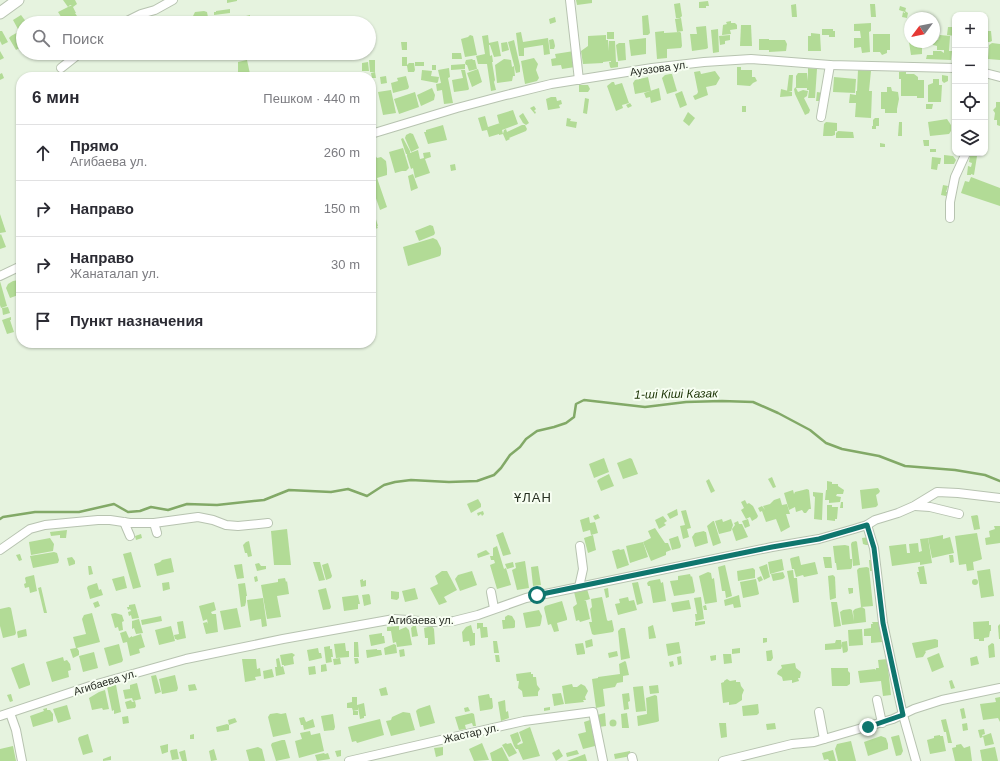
<!DOCTYPE html>
<html lang="ru">
<meta charset="utf-8">
<style>
body{margin:0;font-family:Arial,sans-serif;background:#f7f7f7;color:#2b2b33}
.controls{position:absolute;right:12px;top:12px;display:grid;overflow:hidden;border-radius:8px;box-shadow:0 1px 3px #0004}
.controls button{width:36px;height:36px;display:grid;place-items:center;padding:0;border:0;border-bottom:1px solid #e1e1e2;background:#fff;color:#2b2b33;font:20px sans-serif}
.compass{position:absolute;left:904px;top:12px;width:36px;height:36px;border-radius:50%;background:#fff;box-shadow:0 1px 3px #0004;rotate:238deg}
.stop{position:absolute;width:12px;height:12px;margin:-9px;border:3px solid #0f766e;border-radius:50%;background:#fff}
.stop.end{background:#0f766e;border-color:#fff;box-shadow:0 1px 4px #0008}
.list{margin:0;padding:0;list-style:none}
h2{display:flex;justify-content:space-between;align-items:center;height:52px;margin:0;padding:0 16px;font-size:17px}
h2 small{font-size:13px;font-weight:400;color:#7c7c81}
.list li{display:grid;grid-template-columns:26px 1fr auto;gap:12px;align-items:center;box-sizing:border-box;height:56px;padding:0 16px;border-top:1px solid #e1e1e2}
.list b{display:block;font-size:15px;white-space:nowrap}
.list p{margin:0;font-size:13px;white-space:nowrap;color:#7c7c81}
.list em{font-size:13px;font-style:normal;color:#7c7c81}
.icon{flex:none;width:22px;height:22px;fill:none;stroke:currentColor;stroke-width:2;stroke-linecap:round;stroke-linejoin:round}
.map{position:relative;flex:none;width:1000px;height:761px;overflow:hidden}
.search{position:absolute;background:#fff;box-shadow:0 1px 3px #0004;left:16px;top:16px;width:360px;height:44px;display:flex;align-items:center;gap:10px;box-sizing:border-box;padding:0 14px;border-radius:22px;color:#7c7c81;font-size:15px}
.panel{position:absolute;background:#fff;box-shadow:0 1px 3px #0004;left:16px;top:72px;width:360px;height:276px;border-radius:16px}
.map>svg:first-child{display:block}
.lines{fill:none;stroke-linecap:round;stroke-linejoin:round}
.stream{stroke:#82a967;stroke-width:2.5}
.building{fill:#b2db96}
.street-casing{stroke:#b7c3b0;stroke-width:10}
.secondary-casing{stroke:#b7c3b0;stroke-width:13}
.street{stroke:#fff;stroke-width:8}
.secondary{stroke:#fff;stroke-width:11}
.route{stroke:#0f766e;stroke-width:5}
.labels{text-anchor:middle;dominant-baseline:central;stroke-width:4;stroke-linejoin:round;paint-order:stroke}
.street-label{font-size:11px;fill:#272c24;stroke:#f7fef2}
.water-label{font-size:12px;font-style:italic;fill:#193202;stroke:#f7fef2}
.quarter-label{font-size:13px;letter-spacing:1px;fill:#273021;stroke:#f7fef2}
</style>
<div class="map">
<svg width="1000" height="761" viewBox="0 0 1000 761">
<rect width="100%" height="100%" fill="#e6f3df"/>
<g class="lines">
<polyline class="stream" points="0,519 3,517 35,512 79,512 114,504 128,512 140,511 151,507 168,510 187,504 217,505 264,500 289,490 331,492 348,489 367,496 384,485 395,482 411,480 449,482 477,481 494,475 501,468 510,455 520,447 526,439 537,431 554,427 566,423 574,417 576,404 584,400 645,407 686,402 722,401 753,402 778,413 810,430 826,443 842,449 879,456 905,466 955,470 985,475 1000,481"/>
</g>
<g class="building">
<polygon points="63,0 75,0 77,4 73,7 76,13 75,13 77,16 75,17 77,23 65,23 58,12 72,5 70,5 68,7"/>
<polygon points="227,0 237,0 237,1 227,3"/>
<polygon points="576,0 592,0 592,3 577,5"/>
<polygon points="708,1 709,6 706,6 706,8 699,8 699,2"/>
<polygon points="680,3 682,16 680,18 676,18 674,4"/>
<polygon points="796,4 797,17 792,17 791,5"/>
<polygon points="870,4 875,4 876,17 871,17"/>
<polygon points="900,6 906,8 905,12 899,10"/>
<polygon points="230,9 230,13 214,15 214,12 216,12 216,11"/>
<polygon points="204,11 207,12 209,23 194,23 193,16 195,12"/>
<polygon points="905,11 908,13 907,18 902,17 903,12 905,13"/>
<polygon points="21,15 27,23 23,23 23,46 16,50 9,38 11,36 20,31 19,31 13,20"/>
<polygon points="250,15 250,20 246,20 246,16"/>
<polygon points="648,15 650,33 648,35 643,35 642,16"/>
<polygon points="555,17 556,22 550,24 549,19"/>
<polygon points="681,18 683,31 677,32 675,19"/>
<polygon points="731,21 731,23 735,23 737,25 737,29 730,30 731,34 722,35 723,25 727,24 726,22"/>
<polygon points="871,23 871,31 869,32 870,52 862,53 861,47 854,48 854,38 861,38 860,31 854,31 854,24"/>
<polygon points="741,25 751,25 752,46 740,46"/>
<polygon points="706,26 708,48 706,49 692,51 690,34 697,34 696,27"/>
<polygon points="948,27 955,27 955,36 947,35"/>
<polygon points="718,29 719,52 713,53 711,30"/>
<polygon points="822,29 833,29 833,31 835,31 835,37 829,37 829,35 822,35"/>
<polygon points="0,31 2,31 8,42 2,45 0,41"/>
<polygon points="664,31 664,33 680,32 681,33 682,46 681,48 667,49 667,58 657,59 655,32"/>
<polygon points="986,31 991,31 992,41 990,42 985,42"/>
<polygon points="521,32 523,42 548,38 550,54 544,55 543,45 524,48 524,56 519,56 516,33"/>
<rect x="607" y="32" width="7" height="7"/>
<polygon points="811,33 820,34 821,51 808,51 808,36 811,36"/>
<polygon points="873,34 890,34 890,50 887,50 887,53 882,55 880,52 873,52"/>
<polygon points="470,35 473,36 477,55 465,57 461,39 468,37"/>
<polygon points="488,35 489,43 498,41 501,56 494,57 490,45 489,45 490,56 492,55 493,62 492,62 495,80 494,82 496,90 491,91 487,64 478,64 476,56 485,54 482,36"/>
<polygon points="606,35 606,40 608,40 609,51 609,41 615,41 616,62 618,62 618,67 611,68 610,67 609,62 611,62 611,61 603,62 603,63 583,64 581,51 588,46 588,36"/>
<polygon points="730,35 730,40 725,41 725,44 720,45 719,36"/>
<polygon points="940,35 950,36 949,51 952,51 951,60 926,59 927,55 933,55 933,51 941,51 944,53 944,50 937,50 937,46 933,45 934,40 938,40"/>
<polygon points="646,38 646,54 631,56 629,40"/>
<polygon points="553,39 554,41 555,46 554,49 550,49 549,40"/>
<rect x="759" y="39" width="10" height="11"/>
<polygon points="514,40 520,66 520,72 516,73 508,42"/>
<polygon points="769,40 785,40 787,44 786,51 769,52"/>
<polygon points="401,42 407,42 407,50 402,50"/>
<polygon points="507,42 509,50 502,52 501,43"/>
<polygon points="909,42 922,42 922,54 911,55"/>
<polygon points="619,43 625,43 626,60 618,61 616,45"/>
<polygon points="992,43 1000,44 1000,60 988,59 989,45"/>
<polygon points="0,51 4,58 0,60"/>
<polygon points="574,51 575,67 562,69 561,65 552,66 551,59 556,58 555,54"/>
<polygon points="452,53 461,53 462,59 452,59"/>
<polygon points="402,57 407,57 407,65 409,63 414,63 415,70 414,72 408,72 407,66 402,66"/>
<polygon points="534,58 538,64 536,70 539,78 537,81 525,84 521,61"/>
<polygon points="472,59 473,60 475,60 477,69 469,71 467,65 466,65 465,63 466,60"/>
<polygon points="504,59 511,60 512,67 514,66 515,76 513,76 512,81 497,83 495,65"/>
<polygon points="247,60 250,74 238,76 238,62"/>
<polygon points="369,60 375,60 375,72 370,72"/>
<polygon points="368,62 369,71 362,71 362,63"/>
<rect x="415" y="62" width="9" height="4"/>
<polygon points="465,64 465,69 451,70 451,65"/>
<rect x="432" y="65" width="4" height="5"/>
<polygon points="737,67 741,67 741,70 752,70 752,77 755,77 757,81 753,83 750,86 737,85"/>
<polygon points="449,68 450,77 448,78 453,103 444,104 442,90 437,91 436,84 441,83 438,70"/>
<polygon points="808,68 817,69 815,98 808,98 809,90 807,90 807,88 796,88 798,92 803,90 808,91 807,96 804,98 810,110 809,113 805,115 795,94 794,89 796,87 796,76 798,73 807,73 808,81"/>
<polygon points="478,69 482,82 472,87 467,73"/>
<polygon points="422,70 432,71 431,76 439,77 438,82 437,83 421,80"/>
<polygon points="461,70 465,70 469,89 468,90 454,92 452,80 463,78"/>
<polygon points="858,70 871,71 869,91 872,91 871,118 855,117 856,103 849,103 850,94 856,95 856,91 857,91"/>
<polygon points="700,71 701,74 715,71 720,78 716,85 706,87 708,95 695,100 693,96 697,94 698,92 694,72"/>
<polygon points="375,72 376,78 372,78 371,73"/>
<polygon points="899,72 906,72 906,74 914,74 918,77 918,80 924,80 924,98 917,98 917,96 901,96 901,79 899,79"/>
<polygon points="2,73 4,78 0,80 0,74"/>
<polygon points="670,74 672,74 677,91 667,94 662,78 665,75"/>
<polygon points="276,75 276,77 266,77 267,76"/>
<polygon points="789,75 793,75 792,91 787,91"/>
<polygon points="942,75 948,76 948,81 944,83 942,81"/>
<polygon points="386,76 387,83 381,84 380,77"/>
<polygon points="406,76 409,87 408,89 393,93 391,83 398,81 397,78"/>
<polygon points="648,77 651,91 635,94 633,83 635,80"/>
<polygon points="834,77 856,79 855,93 833,92"/>
<polygon points="933,79 939,79 939,85 942,85 941,102 928,102 928,85 933,83"/>
<polygon points="612,82 614,82 615,85 622,83 629,103 622,105 623,108 616,111 607,86"/>
<polygon points="579,85 588,85 590,89 588,92 579,92"/>
<polygon points="887,87 891,87 892,91 898,92 899,99 897,109 897,113 885,113 885,109 881,109 881,92 887,92"/>
<polygon points="432,88 435,95 434,100 421,106 417,95"/>
<polygon points="659,88 661,100 651,103 650,97 646,98 644,93"/>
<polygon points="781,89 792,92 792,96 780,97"/>
<polygon points="391,90 396,113 383,115 378,92"/>
<polygon points="682,91 687,105 680,108 675,94"/>
<polygon points="415,92 419,107 399,114 394,99"/>
<polygon points="817,92 823,93 822,101 816,101"/>
<polygon points="551,97 556,97 557,101 561,100 562,104 559,105 560,108 548,110 546,99"/>
<polygon points="585,98 589,99 587,114 583,113"/>
<polygon points="996,102 1000,102 1000,126 997,125 997,120 994,120 995,113 993,110 996,107"/>
<polygon points="630,103 632,106 628,108 626,105"/>
<polygon points="926,104 933,104 932,109 926,109"/>
<polygon points="534,106 536,109 534,111 536,112 535,114 530,108"/>
<rect x="742" y="106" width="4" height="6"/>
<polygon points="513,110 518,124 502,130 503,134 499,135 499,134 489,137 487,130 482,131 478,118 485,116 488,127 500,123 499,123 497,115"/>
<polygon points="688,112 695,118 689,126 683,121"/>
<polygon points="523,113 529,123 526,125 523,123 519,116"/>
<polygon points="567,118 571,119 570,121 577,122 576,128 566,126"/>
<polygon points="875,118 879,118 879,126 876,126 876,129 872,129 872,126 873,126 873,120"/>
<polygon points="947,119 951,125 951,131 949,134 930,136 928,122"/>
<polygon points="826,122 837,123 837,131 835,131 835,135 832,136 823,136 824,124"/>
<polygon points="899,122 902,122 902,136 898,136"/>
<polygon points="443,125 447,140 428,144 424,132 426,132 426,130"/>
<polygon points="522,125 525,125 527,129 526,131 509,138 510,139 506,141 503,134 504,130 506,129 507,132"/>
<polygon points="838,131 853,132 854,138 836,138 836,133"/>
<polygon points="410,133 413,134 419,148 411,152 405,138 406,135"/>
<polygon points="403,138 410,151 410,153 418,150 420,159 424,158 423,153 430,152 431,157 425,159 430,173 415,178 413,168 411,169 407,156 407,154 406,154 401,139"/>
<polygon points="923,140 929,140 929,146 924,146"/>
<polygon points="880,143 885,144 885,147 880,147"/>
<polygon points="403,148 409,168 406,171 402,171 395,173 389,152"/>
<rect x="930" y="149" width="6" height="3"/>
<polygon points="375,155 377,158 381,157 386,161 387,169 387,175 377,178 387,207 380,210 371,184 371,178 374,177 374,175 371,176 371,157"/>
<polygon points="944,155 953,156 956,160 954,164 944,164"/>
<polygon points="970,155 977,156 974,175 971,174 971,175 967,175 968,166 971,167 972,163 969,162"/>
<polygon points="932,157 941,158 940,164 938,164 937,170 931,169"/>
<polygon points="455,164 456,170 451,171 450,165"/>
<polygon points="413,174 418,188 411,191 408,176"/>
<polygon points="971,177 1000,188 1000,206 961,193 965,181 969,182"/>
<polygon points="943,185 948,186 946,192 948,192 946,196 941,195"/>
<polygon points="371,203 375,215 371,216"/>
<polygon points="0,214 6,232 0,233"/>
<polygon points="375,216 378,226 377,226 378,228 372,230 371,217"/>
<polygon points="430,225 433,226 435,233 434,235 419,241 415,231"/>
<polygon points="1,234 6,247 0,249 0,235"/>
<polygon points="433,238 437,240 441,248 441,254 440,256 408,266 403,247"/>
<polygon points="19,280 21,285 21,294 10,298 6,288 8,284 13,281"/>
<polygon points="0,281 7,306 1,308 0,305"/>
<polygon points="8,307 10,313 3,315 2,308"/>
<polygon points="11,317 11,320 10,320 14,332 7,334 2,320"/>
<polygon points="21,320 21,333 19,334 16,321"/>
<polygon points="604,458 609,472 594,478 589,464"/>
<polygon points="630,458 632,459 638,474 623,479 617,463"/>
<polygon points="609,474 614,486 601,491 597,481 599,479"/>
<polygon points="772,477 776,487 773,488 768,479"/>
<polygon points="709,479 715,491 711,493 706,481"/>
<polygon points="827,481 832,482 832,484 838,484 838,486 844,490 843,494 837,494 836,496 841,497 840,502 829,503 829,500 825,500 826,490 827,490"/>
<polygon points="878,488 880,491 879,493 876,495 878,505 876,507 862,509 860,490"/>
<polygon points="807,489 809,490 811,509 809,509 806,513 804,513 802,510 796,512 795,507 789,510 784,493 793,490 794,494 795,492"/>
<polygon points="813,492 823,493 822,520 814,519 815,497 813,496"/>
<polygon points="780,498 782,505 787,504 790,514 786,514 790,527 781,532 776,519 766,522 762,511 760,512 758,508 762,506 765,510 763,506 770,504 774,500"/>
<polygon points="478,499 481,504 481,507 471,513 467,504"/>
<polygon points="745,500 747,504 749,503 753,506 758,516 757,518 752,521 750,517 746,519 741,510 744,508 741,502"/>
<polygon points="841,502 843,502 843,508 840,508"/>
<polygon points="827,505 832,505 832,507 838,507 837,519 835,519 835,521 827,520"/>
<polygon points="677,509 678,515 670,519 667,514"/>
<polygon points="686,510 691,528 687,529 689,537 683,539 680,526 685,525 681,511"/>
<polygon points="483,511 484,514 482,516 481,514 478,516 477,513"/>
<polygon points="598,514 600,518 595,520 593,516"/>
<polygon points="977,515 978,516 980,529 974,530 971,516"/>
<polygon points="663,516 667,521 664,523 666,525 659,529 655,520"/>
<polygon points="589,517 590,523 595,522 598,533 591,535 590,530 583,532 580,520"/>
<polygon points="722,519 723,522 731,519 733,525 731,531 719,534 715,521"/>
<polygon points="748,519 750,526 745,528 742,521"/>
<polygon points="713,521 714,521 721,543 713,546 707,526"/>
<polygon points="738,521 739,524 742,524 748,537 736,541 732,529 735,525 734,523"/>
<polygon points="994,526 1000,526 1000,543 986,545 985,538 990,537 989,531 995,529"/>
<polygon points="655,528 665,543 668,543 671,550 666,552 666,555 651,561 643,542 651,538 648,531"/>
<polygon points="287,529 291,565 274,565 271,531"/>
<polygon points="67,530 66,538 60,538 60,535 51,536 50,532"/>
<polygon points="704,531 705,532 706,532 708,543 695,547 692,537 695,533"/>
<polygon points="503,532 511,554 503,556 496,535"/>
<polygon points="977,533 982,559 980,560 973,562 974,570 967,571 966,564 959,565 955,536"/>
<polygon points="141,534 142,538 136,540 135,536"/>
<polygon points="593,535 596,550 588,553 584,538"/>
<polygon points="943,535 943,539 950,537 954,553 932,558 928,538"/>
<polygon points="678,536 681,546 680,548 672,550 669,539"/>
<polygon points="869,537 871,545 866,545 863,544 862,538"/>
<polygon points="50,538 54,544 53,551 31,555 29,542"/>
<polygon points="928,538 932,563 920,565 920,562 892,566 889,546 906,544 907,553 910,553 909,544 918,543 919,552 922,551 920,539"/>
<polygon points="249,541 252,556 248,557 247,553 245,553 243,545 246,542"/>
<polygon points="856,541 857,542 860,565 853,566 851,544 852,542"/>
<polygon points="643,542 648,557 630,563 626,546"/>
<polygon points="845,545 849,546 850,559 852,559 852,567 851,569 837,570 836,563 835,563 833,546"/>
<polygon points="497,546 504,569 506,568 511,585 497,589 490,565 495,563 494,560 491,560 490,556 493,556 493,548"/>
<polygon points="619,549 620,550 624,549 629,565 617,569 612,551"/>
<polygon points="486,550 490,554 478,558 477,554"/>
<polygon points="54,552 57,553 59,560 58,563 33,568 30,556"/>
<polygon points="131,552 141,587 133,589 123,554"/>
<polygon points="20,554 22,560 19,561 16,555"/>
<polygon points="949,555 953,555 954,562 950,563"/>
<polygon points="799,556 801,565 815,562 818,574 804,577 803,575 796,577 794,569 792,569 790,559 791,558"/>
<polygon points="72,557 75,561 75,564 69,566 67,558"/>
<polygon points="823,557 831,557 832,568 825,568"/>
<polygon points="171,558 174,572 157,576 154,564 160,562 162,560"/>
<polygon points="782,559 784,570 770,574 768,562"/>
<polygon points="869,560 871,560 872,571 870,571"/>
<polygon points="525,561 529,588 517,590 512,570 516,568 515,563"/>
<polygon points="313,562 320,562 325,580 319,581"/>
<polygon points="513,562 514,567 507,569 505,564"/>
<polygon points="259,563 261,566 266,566 266,569 257,571 255,564"/>
<polygon points="328,563 332,576 331,578 326,580 322,565"/>
<polygon points="242,564 244,578 237,579 234,565"/>
<polygon points="767,564 770,577 764,580 759,567"/>
<polygon points="725,565 732,596 726,598 725,591 722,591 718,567"/>
<polygon points="88,566 91,566 93,574 89,575"/>
<polygon points="538,566 541,585 533,586 531,567"/>
<polygon points="924,566 927,584 920,584 917,572 919,572 918,567"/>
<polygon points="867,567 869,568 873,606 861,607 857,570 859,568"/>
<polygon points="753,568 755,570 755,578 738,581 737,571"/>
<polygon points="990,569 994,596 981,598 977,571"/>
<polygon points="793,570 794,578 797,578 799,602 793,603 787,571"/>
<polygon points="442,571 447,571 457,590 444,597 447,602 439,605 430,588 438,584 435,576"/>
<polygon points="472,571 477,585 460,591 455,579 458,575"/>
<polygon points="708,572 711,573 712,579 714,578 717,602 705,604 699,576"/>
<polygon points="783,572 785,577 783,579 773,581 771,574"/>
<polygon points="690,574 691,577 692,576 695,591 694,593 674,596 670,581 678,580 678,576"/>
<polygon points="34,575 37,591 30,593 29,587 25,588 24,584 26,583 25,578 26,577"/>
<polygon points="833,575 835,577 836,598 830,600 828,576"/>
<polygon points="124,576 127,588 116,591 112,579"/>
<polygon points="257,576 258,581 255,582 254,577"/>
<polygon points="761,576 763,580 759,582 757,578"/>
<polygon points="285,578 286,582 287,581 289,594 277,596 281,617 267,619 261,585 278,582 278,579"/>
<circle cx="975" cy="582" r="3"/>
<polygon points="363,579 363,581 366,580 366,586 361,587 360,580"/>
<polygon points="660,579 661,583 663,582 666,601 653,603 650,586 648,586 647,583 649,581"/>
<polygon points="756,579 759,594 757,595 743,598 740,582"/>
<polygon points="169,582 170,589 163,591 162,583"/>
<polygon points="638,582 643,603 637,605 632,583"/>
<polygon points="97,583 99,590 101,589 103,595 90,599 87,588 88,586"/>
<polygon points="245,583 247,596 246,596 246,602 245,606 241,607 238,584"/>
<polygon points="41,587 47,613 44,613 38,588"/>
<polygon points="326,588 331,607 330,609 323,610 318,590"/>
<polygon points="415,588 418,599 405,602 402,591"/>
<polygon points="608,588 609,597 606,598 604,589"/>
<polygon points="848,588 853,588 853,593 849,594"/>
<polygon points="587,589 590,599 584,601 586,601 590,619 580,622 579,620 576,621 573,607 577,604 574,592"/>
<polygon points="391,591 399,592 399,598 397,600 391,599"/>
<polygon points="369,594 370,596 371,604 364,606 362,595"/>
<polygon points="358,595 360,604 358,604 358,609 344,611 342,597"/>
<polygon points="739,595 741,607 734,608 733,604 725,606 724,600"/>
<polygon points="602,597 607,620 608,621 612,620 614,630 613,632 594,635 592,634 589,622 592,622 590,609 592,607 591,599"/>
<polygon points="628,597 629,601 634,600 637,610 618,615 615,604 620,603 619,599"/>
<polygon points="701,597 704,619 696,621 695,614 697,614 694,598"/>
<polygon points="263,598 267,626 262,627 261,619 250,621 247,600"/>
<polygon points="689,600 691,609 673,612 671,603"/>
<polygon points="98,601 100,606 95,608 93,603"/>
<polygon points="562,601 567,618 567,620 557,623 559,631 554,632 551,624 548,625 544,608 545,606"/>
<polygon points="214,602 216,610 211,612 212,614 216,614 218,632 206,634 203,623 207,622 208,624 207,619 212,617 203,621 199,606"/>
<polygon points="831,602 837,602 841,626 834,627"/>
<polygon points="135,604 139,618 132,619 131,615 129,616 128,612 131,611 130,609 128,610 127,607 129,607 129,605"/>
<polygon points="706,605 707,610 704,610 703,606"/>
<polygon points="9,607 11,608 16,633 15,635 3,638 0,626 0,609"/>
<polygon points="862,607 865,609 866,622 842,625 840,612 843,610 850,609 852,610 854,621 853,611 855,609"/>
<polygon points="237,608 241,627 224,630 220,611"/>
<polygon points="539,610 542,616 541,623 540,626 526,628 523,613"/>
<polygon points="92,613 100,642 77,648 79,651 79,655 73,658 70,649 76,648 73,637 86,634 82,619 84,615"/>
<polygon points="115,613 122,615 124,621 122,622 123,630 119,631 118,627 115,628 111,614"/>
<polygon points="508,615 512,616 515,621 515,627 514,628 503,629 502,620 505,620 505,617"/>
<polygon points="161,616 162,621 142,625 141,620"/>
<polygon points="139,619 143,633 136,634 134,628 132,629 132,621"/>
<polygon points="183,621 186,638 177,640 176,639 175,639 174,635 179,634 177,622"/>
<polygon points="705,621 705,624 695,626 695,622"/>
<polygon points="989,621 989,625 991,625 991,631 990,631 989,637 984,638 984,641 979,641 979,639 974,639 973,622"/>
<polygon points="872,622 879,622 882,642 871,643 871,636 864,636 864,629 871,628 871,624 873,624"/>
<polygon points="477,623 483,623 483,627 487,627 488,637 481,638 480,628 477,629"/>
<polygon points="1000,624 1000,639 999,639 998,626"/>
<polygon points="471,625 473,633 475,633 475,645 470,646 469,641 463,642 462,632 466,627"/>
<polygon points="653,625 656,638 649,639 648,627"/>
<polygon points="171,626 175,641 159,645 155,630"/>
<polygon points="399,626 399,630 406,627 409,630 412,645 397,647 396,642 393,643 391,631 387,631 387,627"/>
<polygon points="413,626 416,626 418,636 412,637 411,628"/>
<polygon points="432,626 434,629 435,644 428,645 428,638 425,638 424,628"/>
<polygon points="621,628 625,628 630,658 621,660 618,631"/>
<polygon points="26,629 27,636 18,638 17,632 18,631"/>
<polygon points="862,629 863,645 849,646 848,630"/>
<polygon points="126,631 129,638 132,636 132,637 141,634 145,647 139,649 140,653 130,656 127,642 123,643 120,633"/>
<polygon points="382,633 382,636 384,636 385,643 371,646 369,635"/>
<polygon points="763,638 767,638 767,642 763,643"/>
<polygon points="592,639 593,646 586,648 585,641"/>
<polygon points="935,639 938,640 938,647 925,651 926,652 923,657 916,658 912,643"/>
<polygon points="836,640 841,640 842,646 842,642 847,641 848,650 847,652 843,653 842,646 841,649 825,650 825,644 835,643"/>
<polygon points="493,641 497,641 499,653 494,653"/>
<polygon points="354,642 358,642 359,657 354,657"/>
<polygon points="679,642 681,653 668,656 666,644"/>
<polygon points="345,643 346,651 349,651 349,657 336,658 334,644"/>
<polygon points="583,643 585,652 585,654 577,655 575,644"/>
<polygon points="992,643 994,644 995,657 989,658 988,646"/>
<polygon points="119,644 123,660 122,662 109,666 104,648"/>
<polygon points="394,644 396,645 397,653 385,655 384,648"/>
<polygon points="330,646 330,649 332,649 333,657 331,657 332,662 326,663 324,647"/>
<polygon points="318,648 319,653 321,653 322,658 309,661 307,650"/>
<polygon points="740,648 740,653 732,654 732,649"/>
<polygon points="377,649 377,650 381,650 382,655 367,658 366,650"/>
<polygon points="404,649 405,656 400,657 399,650"/>
<polygon points="772,650 773,658 771,661 767,661 766,651"/>
<polygon points="617,651 618,656 609,658 608,653"/>
<polygon points="94,652 98,668 83,672 79,656"/>
<polygon points="292,653 295,655 293,657 294,664 284,666 284,665 282,665 280,655"/>
<polygon points="939,653 944,667 932,672 927,658"/>
<polygon points="723,654 731,654 732,663 724,664"/>
<polygon points="495,655 499,655 500,662 496,662"/>
<polygon points="716,655 716,660 711,661 710,656"/>
<polygon points="681,656 682,664 678,665 677,657"/>
<polygon points="977,656 979,664 971,666 970,658"/>
<polygon points="63,657 64,661 67,660 70,664 71,670 68,671 69,677 52,682 46,662"/>
<polygon points="279,658 281,667 283,666 285,674 276,676 275,667 277,667 276,659"/>
<polygon points="340,658 341,664 334,665 333,659"/>
<polygon points="354,658 358,658 359,663 355,664"/>
<polygon points="242,659 256,659 257,669 260,668 261,676 255,677 256,680 245,682"/>
<polygon points="887,659 891,695 883,696 881,681 860,683 858,671 875,669 876,670 876,668 879,668 878,660"/>
<polygon points="625,661 626,662 629,675 623,676 623,682 617,683 615,687 603,689 605,706 596,708 592,679 598,678 598,677 620,674 619,664"/>
<polygon points="673,661 674,666 670,667 669,662"/>
<polygon points="24,663 30,683 30,685 19,689 11,668"/>
<polygon points="795,663 796,668 801,672 800,678 798,678 799,681 792,683 792,680 783,681 782,677 777,674 778,671 782,668 781,665"/>
<polygon points="326,664 327,671 321,672 321,665"/>
<polygon points="315,666 316,674 309,675 308,667"/>
<polygon points="831,668 848,668 848,671 850,673 850,684 847,686 832,686"/>
<polygon points="272,669 274,677 264,679 263,671"/>
<polygon points="531,672 531,674 533,674 533,677 536,677 537,685 540,689 538,692 538,696 523,697 522,691 518,688 519,681 517,681 516,674"/>
<polygon points="156,675 161,692 155,694 151,676"/>
<polygon points="175,675 178,688 177,691 162,694 159,679"/>
<polygon points="727,679 730,681 736,680 736,682 740,682 741,686 744,690 742,695 742,700 736,704 729,705 729,702 723,703 721,683 724,682 724,681"/>
<polygon points="952,680 955,688 951,689 949,681"/>
<polygon points="137,683 141,699 133,701 132,698 125,699 123,690 130,689 130,685"/>
<polygon points="195,684 197,690 189,691 188,685"/>
<polygon points="572,684 573,687 577,687 581,684 585,686 588,691 585,697 586,700 583,700 584,702 565,704 562,686"/>
<polygon points="116,685 121,712 114,714 114,710 112,711 107,687"/>
<polygon points="658,685 659,693 650,694 649,686"/>
<polygon points="643,686 646,711 636,712 633,687"/>
<polygon points="386,687 388,695 381,696 379,689"/>
<polygon points="105,690 109,709 103,710 102,708 92,710 89,698 99,692"/>
<polygon points="561,693 564,704 554,706 552,694"/>
<polygon points="629,693 630,701 628,702 629,709 624,710 622,694"/>
<polygon points="11,694 13,701 10,702 7,695"/>
<polygon points="489,694 490,698 492,698 493,707 492,709 480,711 478,696"/>
<polygon points="655,695 657,696 659,721 657,722 638,726 637,716 647,714 646,698"/>
<polygon points="352,697 357,697 357,705 364,703 366,716 364,716 364,718 360,719 358,707 358,710 353,711 352,708 347,708 347,703 352,702"/>
<polygon points="1000,697 1000,722 998,718 983,720 980,704 996,702 995,698"/>
<polygon points="131,700 132,702 135,701 136,706 135,708 127,709 125,702"/>
<polygon points="505,700 506,712 508,711 509,718 501,721 498,702"/>
<polygon points="758,704 759,713 757,715 743,716 742,706"/>
<polygon points="67,705 71,719 58,723 53,709"/>
<polygon points="430,705 435,723 420,727 416,711 418,709"/>
<polygon points="468,707 470,711 465,712 464,708"/>
<polygon points="550,707 550,710 544,711 544,708"/>
<polygon points="47,708 47,710 50,710 53,714 53,721 33,727 30,716 44,711 43,709"/>
<polygon points="964,708 966,718 962,719 960,709"/>
<rect x="353" y="711" width="5" height="4"/>
<polygon points="403,712 410,713 415,730 391,736 386,721 391,720 392,717"/>
<polygon points="277,713 281,714 286,713 291,733 273,737 268,717 270,714"/>
<polygon points="472,713 474,714 476,726 473,726 472,723 465,725 466,729 459,730 455,717"/>
<polygon points="605,713 606,726 599,727 597,715"/>
<polygon points="627,713 629,728 622,728 621,714"/>
<polygon points="333,714 335,727 334,730 324,731 321,716"/>
<polygon points="128,716 129,723 123,724 122,717"/>
<polygon points="304,717 306,722 313,719 315,727 304,730 303,725 301,725 299,718"/>
<polygon points="235,718 237,722 229,725 228,720"/>
<polygon points="380,719 384,735 357,743 356,741 352,742 348,727"/>
<polygon points="946,719 952,743 948,743 946,732 944,732 941,720"/>
<circle cx="613" cy="723" r="3.5"/>
<polygon points="590,720 595,744 595,746 583,749 578,734 586,732 584,722"/>
<polygon points="719,723 726,723 727,737 721,738"/>
<polygon points="775,723 776,729 767,730 766,724"/>
<polygon points="967,723 968,730 963,731 962,724"/>
<polygon points="227,724 229,725 229,730 217,732 216,727"/>
<polygon points="530,727 540,756 523,760 518,749 516,749 514,746 510,735 518,732 521,741 517,744 518,745 523,743 519,732"/>
<polygon points="984,729 985,734 982,735 983,737 980,738 978,730"/>
<polygon points="310,731 311,735 320,733 324,751 299,758 295,741 302,739 300,733"/>
<polygon points="991,733 994,744 985,746 983,736"/>
<polygon points="88,734 93,752 83,755 78,739 79,737"/>
<polygon points="194,734 194,739 190,739 190,735"/>
<polygon points="899,735 903,751 901,755 896,756 891,737"/>
<polygon points="940,735 940,736 943,736 946,751 930,754 927,740 934,738 934,736"/>
<polygon points="881,736 886,738 888,744 888,749 868,756 864,742"/>
<polygon points="282,740 285,740 290,758 276,761 271,745 272,743"/>
<polygon points="851,741 856,761 838,761 835,749 837,744"/>
<polygon points="482,743 489,760 474,761 469,749"/>
<polygon points="506,743 507,744 511,743 517,753 509,757 502,745"/>
<polygon points="168,744 168,752 162,754 160,746"/>
<polygon points="961,744 964,748 970,746 972,761 955,761 952,748 956,747 956,745"/>
<polygon points="13,746 16,761 0,761 0,749"/>
<polygon points="258,747 262,749 265,761 249,761 246,750"/>
<polygon points="443,747 443,755 436,757 434,748"/>
<polygon points="502,747 509,761 492,761 490,753"/>
<polygon points="995,747 998,761 982,761 980,750"/>
<polygon points="177,749 179,759 172,760 170,751 171,750"/>
<polygon points="214,749 217,760 211,761 209,751"/>
<polygon points="559,749 563,756 556,761 552,753"/>
<polygon points="185,750 187,761 182,761 179,752"/>
<polygon points="341,750 341,756 337,757 335,751"/>
<polygon points="577,750 579,754 567,757 566,753"/>
<polygon points="833,750 836,761 829,761 828,759 824,760 822,753"/>
<polygon points="630,751 631,756 615,759 614,754"/>
<polygon points="324,753 325,754 328,753 330,759 317,761 315,755"/>
<polygon points="585,754 587,761 567,761"/>
<polygon points="111,756 111,760 103,761 103,759"/>
</g>
<g class="lines">
<g class="street-casing">
<g id="street">
<polyline points="570,0 579,80"/>
<polyline points="123,23 141,14 155,10 173,0"/>
<polyline points="61,68 80,53"/>
<polyline points="985,73 1000,77"/>
<polyline points="821,117 830,65"/>
<polyline points="371,134 457,108 506,95 551,84 652,68 704,62 751,59 830,65 955,68"/>
<polyline points="950,218 950,202 955,177 966,153"/>
<polyline points="0,276 21,266"/>
<polyline points="915,506 930,507 959,514"/>
<polyline points="124,522 130,536"/>
<polyline points="154,523 157,533"/>
<polyline points="867,525 874,548 883,623 893,670 903,715 916,761"/>
<polyline points="0,550 30,529 45,525 98,520 110,520 130,523 154,523 198,517 213,520 226,525 238,526 268,523"/>
<polyline points="579,587 583,569 580,546"/>
<polyline points="491,592 494,608"/>
<polyline points="877,700 882,723"/>
<polyline points="819,712 824,739"/>
<polyline points="10,713 16,730 22,761"/>
<polyline points="0,716 90,686 186,659 283,639 394,619 433,622 454,621 478,615 526,598 772,547 819,539 854,529 867,525 875,520 898,513 914,506 937,492 958,493 1000,498"/>
<polyline points="632,757 633,761"/>
<polyline points="349,761 524,721 593,712 603,761"/>
<polyline points="723,761 792,744 814,742 893,719 914,709 942,700 1000,688"/>
</g>
</g>
<g class="secondary-casing">
<polyline id="secondary" points="0,13 18,0"/>
</g>
<use href="#street" class="street"/>
<use href="#secondary" class="secondary"/>
</g>
<g class="lines">
<polyline class="route" points="537,595 772,547 819,539 867,525 874,548 883,623 903,715 868,727"/>
</g>
<g class="labels">
<g class="street-label">
<text transform="translate(659 68) rotate(-8)">Ауэзова ул.</text>
<text x="421" y="620">Агибаева ул.</text>
<text transform="translate(105 682) rotate(-17)">Агибаева ул.</text>
<text transform="translate(471 733) rotate(-13)">Жастар ул.</text>
</g>
<g class="water-label">
<text transform="translate(676 394) rotate(-1)">1-ші Кіші Казак</text>
</g>
<g class="quarter-label">
<text x="533" y="497">ҰЛАН</text>
</g>
</g>
</svg>
<div class="controls">
<button>+</button>
<button>−</button>
<button><svg class="icon" aria-label="locate" viewBox="0 0 24 24"><circle cx="12" cy="12" r="6"/><path d="M12 2v4M12 18v4M2 12h4M18 12h4"/></svg></button>
<button><svg class="icon" aria-label="layers" viewBox="0 0 24 24"><path d="M12 4l9 5-9 5-9-5zM3 14l9 5 9-5"/></svg></button>
</div>
<svg class="compass" viewBox="-18 -18 36 36"><path d="M0-13l5 13h-10z" fill="#e53935"/><path d="M0 13l5-13h-10z" fill="#7c7c81"/></svg>
<div class="stop" style="left:537px;top:595px"></div>
<div class="stop end" style="left:868px;top:727px"></div>
<div class="search"><svg class="icon" aria-label="search" viewBox="0 0 24 24"><circle cx="10" cy="10" r="6"/><path d="M15 15l6 6"/></svg>Поиск</div>
<section class="panel">
<h2>6 мин<small>Пешком · 440 m</small></h2>
<ul class="list">
<li><svg class="icon" aria-label="ahead" viewBox="0 0 24 24"><path d="M12 20V5M6 11l6-6 6 6"/></svg><div><b>Прямо</b><p>Агибаева ул.</p></div><em>260 m</em></li>
<li><svg class="icon" aria-label="right" viewBox="0 0 24 24"><path d="M7 20v-9h11M14 6l5 5-5 5"/></svg><div><b>Направо</b></div><em>150 m</em></li>
<li><svg class="icon" aria-label="right" viewBox="0 0 24 24"><path d="M7 20v-9h11M14 6l5 5-5 5"/></svg><div><b>Направо</b><p>Жанаталап ул.</p></div><em>30 m</em></li>
<li><svg class="icon" aria-label="arrive" viewBox="0 0 24 24"><path d="M6 21V4h12l-3 4 3 4H6"/></svg><div><b>Пункт назначения</b></div></li>
</ul>
</section>
</div>
